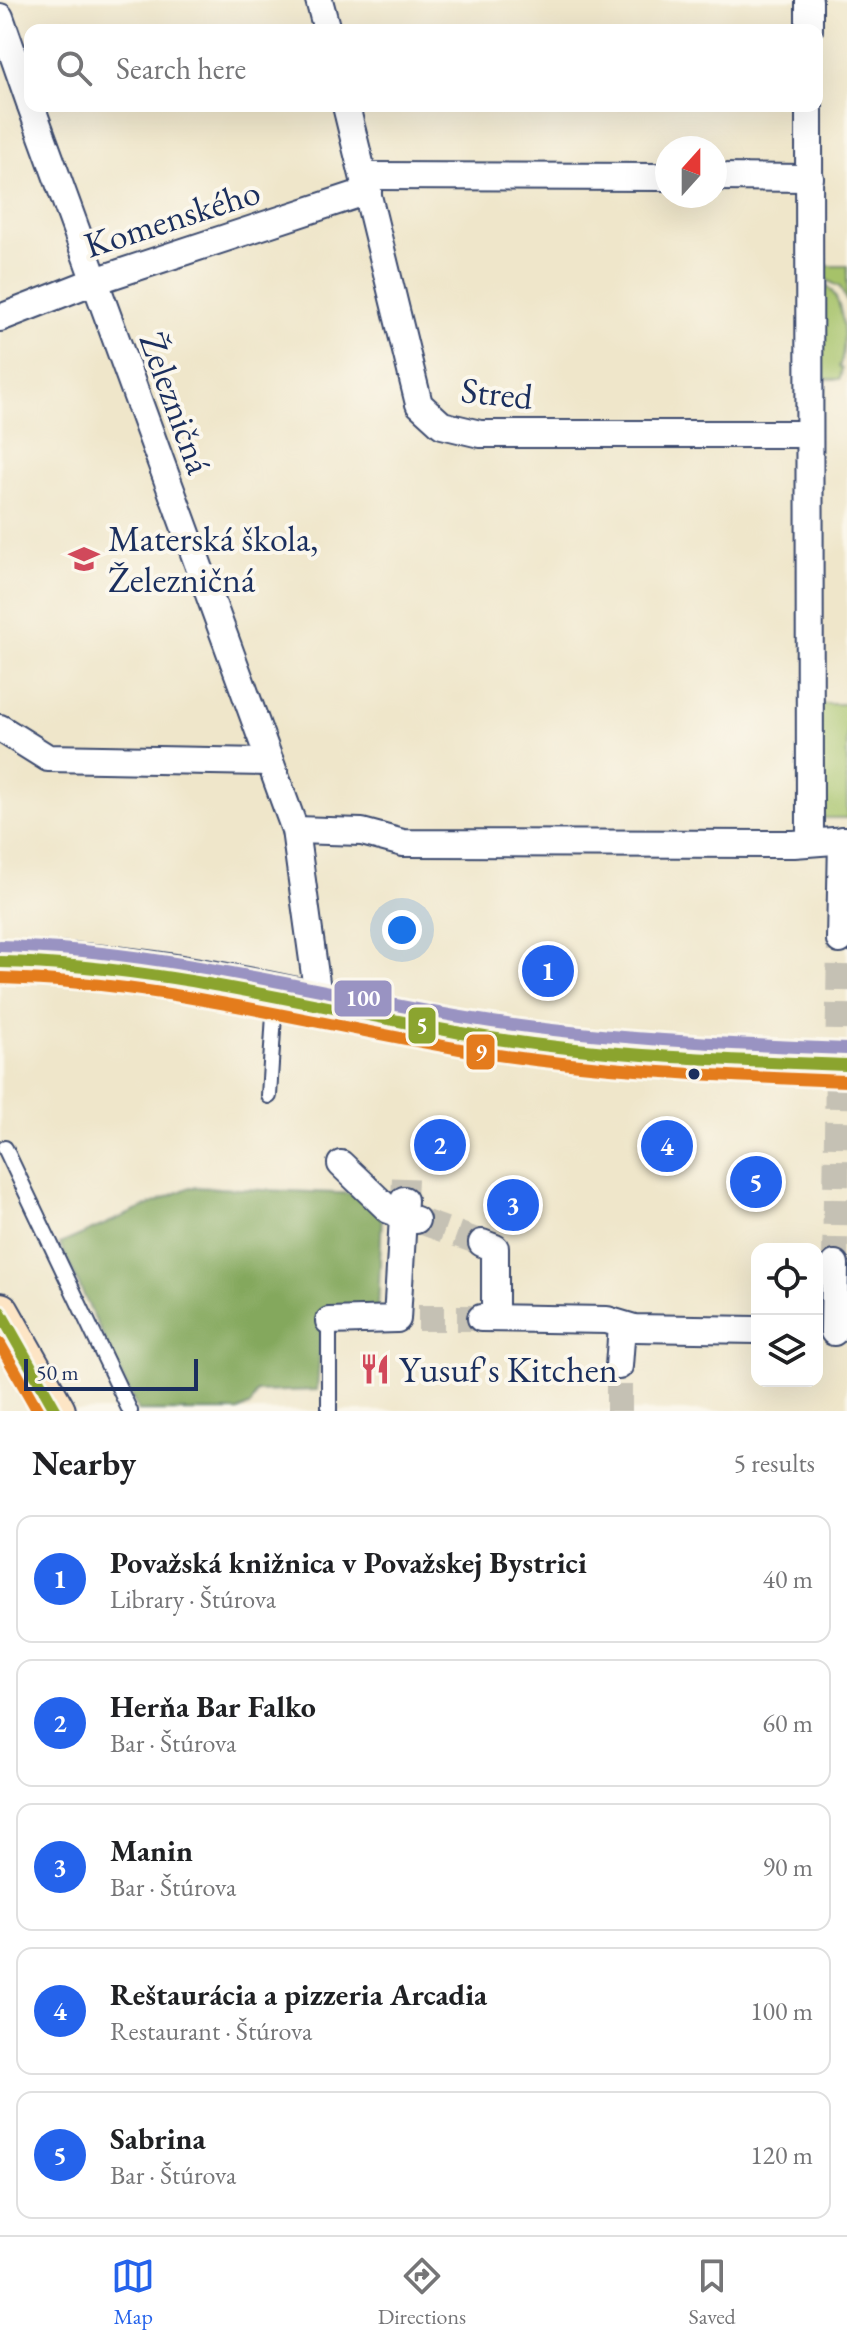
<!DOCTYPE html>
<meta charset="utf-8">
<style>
body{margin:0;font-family:"EB Garamond",serif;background:#f6f6f6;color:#202124}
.controls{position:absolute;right:24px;bottom:24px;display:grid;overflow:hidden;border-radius:16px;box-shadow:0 8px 32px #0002}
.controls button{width:72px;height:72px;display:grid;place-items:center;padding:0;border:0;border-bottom:2px solid #e0e0e0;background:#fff;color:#202124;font:40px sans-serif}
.compass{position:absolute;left:655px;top:136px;width:72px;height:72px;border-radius:50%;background:#fff;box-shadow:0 8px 32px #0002;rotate:21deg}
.scale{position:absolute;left:24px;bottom:20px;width:174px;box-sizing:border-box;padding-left:8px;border:4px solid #1b2f5e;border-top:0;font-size:22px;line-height:28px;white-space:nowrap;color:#1b2f5e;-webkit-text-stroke:6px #fbf7ec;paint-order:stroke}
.you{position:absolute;left:402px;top:930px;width:28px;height:28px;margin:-20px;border:6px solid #fff;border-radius:50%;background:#1a73e8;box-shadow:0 0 0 12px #1a73e833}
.badge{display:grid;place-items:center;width:52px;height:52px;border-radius:50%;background:#2563eb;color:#fff;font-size:26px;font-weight:700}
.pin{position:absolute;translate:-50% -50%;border:4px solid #fff;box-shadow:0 2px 8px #0006}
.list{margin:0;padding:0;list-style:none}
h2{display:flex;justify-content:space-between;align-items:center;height:104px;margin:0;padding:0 32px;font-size:34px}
h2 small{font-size:26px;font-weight:400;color:#757577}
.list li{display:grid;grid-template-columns:52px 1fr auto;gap:24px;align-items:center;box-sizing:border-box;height:128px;margin:0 16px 16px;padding:0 16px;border:2px solid #e0e0e0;border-radius:16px}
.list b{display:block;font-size:30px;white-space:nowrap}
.list p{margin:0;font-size:26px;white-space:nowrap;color:#757577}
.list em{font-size:26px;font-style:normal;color:#757577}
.icon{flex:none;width:44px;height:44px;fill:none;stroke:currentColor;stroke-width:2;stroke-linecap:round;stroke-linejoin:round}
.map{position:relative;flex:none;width:847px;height:1411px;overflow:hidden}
.search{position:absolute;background:#fff;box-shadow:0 8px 32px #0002;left:24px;right:24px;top:24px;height:88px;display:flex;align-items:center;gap:20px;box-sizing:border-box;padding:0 28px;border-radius:16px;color:#757577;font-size:30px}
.sheet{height:824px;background:#fff}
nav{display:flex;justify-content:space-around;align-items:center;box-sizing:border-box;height:112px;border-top:2px solid #e0e0e0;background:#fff;font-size:22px;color:#757577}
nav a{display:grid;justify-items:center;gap:4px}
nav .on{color:#2563eb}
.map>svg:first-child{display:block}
.green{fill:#a6c269;stroke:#607864;stroke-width:2}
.forest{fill:#84a85d;stroke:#506c5e;stroke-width:2}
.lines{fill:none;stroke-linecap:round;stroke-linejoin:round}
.street-tunnel{stroke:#c5c1b4;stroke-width:26;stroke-dasharray:26 13;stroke-linecap:butt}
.lane-casing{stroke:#3b4a6e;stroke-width:18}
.street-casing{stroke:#3b4a6e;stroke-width:30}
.secondary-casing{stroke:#3b4a6e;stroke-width:42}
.primary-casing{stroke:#3b4a6e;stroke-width:46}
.lane{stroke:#fff;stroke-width:14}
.street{stroke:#fff;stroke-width:26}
.secondary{stroke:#fde5c5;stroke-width:38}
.primary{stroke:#f9bf6d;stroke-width:42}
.bus-1-casing{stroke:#fbf7ec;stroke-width:18}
.bus-2-casing{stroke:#fbf7ec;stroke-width:18}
.bus-3-casing{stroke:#fbf7ec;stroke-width:18}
.bus-1{stroke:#8ba42f;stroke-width:12}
.bus-2{stroke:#e47b1d;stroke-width:12}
.bus-3{stroke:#9993c2;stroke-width:12}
.bus-dot{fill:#1b2f5e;stroke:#fbf7ec;stroke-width:3}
.labels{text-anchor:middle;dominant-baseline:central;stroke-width:8;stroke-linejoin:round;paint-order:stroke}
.street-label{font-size:36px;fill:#1b2f5e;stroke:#fbf7ec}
.poi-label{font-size:36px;fill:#1b2f5e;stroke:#fbf7ec;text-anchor:start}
.line-badge{stroke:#fbf7ec;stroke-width:3}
.badge-label{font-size:22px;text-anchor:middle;font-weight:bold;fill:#fff}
</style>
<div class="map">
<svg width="847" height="1411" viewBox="0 0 847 1411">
<rect width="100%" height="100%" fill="#fbf7ec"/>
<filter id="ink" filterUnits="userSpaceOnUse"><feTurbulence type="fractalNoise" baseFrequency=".0125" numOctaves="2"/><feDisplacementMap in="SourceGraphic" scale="16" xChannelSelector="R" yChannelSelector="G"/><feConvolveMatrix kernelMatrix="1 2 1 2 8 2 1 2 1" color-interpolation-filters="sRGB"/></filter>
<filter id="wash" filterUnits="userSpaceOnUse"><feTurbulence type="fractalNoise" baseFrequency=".006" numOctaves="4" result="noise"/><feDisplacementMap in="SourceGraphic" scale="32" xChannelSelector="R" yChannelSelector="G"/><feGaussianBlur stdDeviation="1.8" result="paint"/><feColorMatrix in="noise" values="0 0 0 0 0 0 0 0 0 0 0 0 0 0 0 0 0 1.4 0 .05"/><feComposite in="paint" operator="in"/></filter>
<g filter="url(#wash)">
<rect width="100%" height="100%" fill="#efe6ca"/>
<g class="green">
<polygon points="821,266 847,266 847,302 840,287 821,277"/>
<path d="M 821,281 C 847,296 847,349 839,367 L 842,369 L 840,379 L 821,379 Z"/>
<polygon points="818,704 847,704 847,818 819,818"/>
</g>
<polygon class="forest" points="190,1187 361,1194 382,1211 378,1311 323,1310 317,1390 257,1392 251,1405 238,1411 138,1411 60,1244"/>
</g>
<g filter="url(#ink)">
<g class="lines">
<g class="street-tunnel">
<polyline points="404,1200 405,1178"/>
<polyline points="420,1221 482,1243"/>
<polyline points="835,1264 840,940"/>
<polyline points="418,1318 481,1318"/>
<polyline points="619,1411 619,1366"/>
</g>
<g class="lane-casing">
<g id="lane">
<polyline points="269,1096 275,998"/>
<polyline points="5,1148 130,1411"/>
<polyline points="329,1411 329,1321"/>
</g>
</g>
<g class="street-casing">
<g id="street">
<polyline points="319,0 327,30"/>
<polyline points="0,17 30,103"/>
<polyline points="809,30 809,0"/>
<polyline points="31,106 295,830 319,1004"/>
<polyline points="346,106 419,404 442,425 480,434 809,434"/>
<polyline points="809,106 810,842"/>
<polyline points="364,176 667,177"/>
<polyline points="715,177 810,178"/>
<polyline points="0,318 92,282 368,191"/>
<polyline points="0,728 48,758 270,762"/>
<polyline points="295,830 362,832 403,843 794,844 847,840"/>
<polyline points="840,940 842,840"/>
<polyline points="341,1164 389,1210 416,1220"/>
<polyline points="482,1243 495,1248 495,1318"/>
<polyline points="481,1318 607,1320 634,1328 757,1330"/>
<polyline points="329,1321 397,1319 404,1200"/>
<polyline points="834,1332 835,1264"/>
<polyline points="619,1366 622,1326"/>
</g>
</g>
<g class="secondary-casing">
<polyline id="secondary" points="0,1312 56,1411"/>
</g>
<g class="primary-casing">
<path id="primary" d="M 0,962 C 158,960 307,1004 460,1033 C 587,1056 718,1060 847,1065"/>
</g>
<use href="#lane" class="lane"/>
<use href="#street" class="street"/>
<use href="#secondary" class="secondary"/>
<use href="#primary" class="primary"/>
<g class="bus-1-casing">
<g id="bus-1">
<path d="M 0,962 C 158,965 306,1005 461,1033 C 588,1056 718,1060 847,1065"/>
<polyline points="0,1312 56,1411"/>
</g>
</g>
<g class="bus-2-casing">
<g id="bus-2">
<path d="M 0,978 C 161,982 303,1022 460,1049 C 588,1071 717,1076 846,1081"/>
<polyline points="0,1344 38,1411"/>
</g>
</g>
<g class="bus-3-casing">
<path id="bus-3" d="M 0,946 C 166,950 306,991 467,1018 C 592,1039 720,1044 847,1049"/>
</g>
<use href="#bus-1" class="bus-1"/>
<use href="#bus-2" class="bus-2"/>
<use href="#bus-3" class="bus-3"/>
</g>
</g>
<defs>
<g id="school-bare" transform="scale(2.4)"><path d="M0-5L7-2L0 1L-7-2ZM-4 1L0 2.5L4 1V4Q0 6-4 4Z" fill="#d1495b" stroke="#fbf7ec" stroke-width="2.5" paint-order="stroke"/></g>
<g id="restaurant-bare" transform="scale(2.4)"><path d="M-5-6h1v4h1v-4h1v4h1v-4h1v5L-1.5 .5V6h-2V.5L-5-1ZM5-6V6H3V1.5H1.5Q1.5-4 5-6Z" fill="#d1495b" stroke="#fbf7ec" stroke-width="2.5" paint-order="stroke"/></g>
</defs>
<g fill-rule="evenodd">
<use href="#school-bare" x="84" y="559"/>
<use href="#restaurant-bare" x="375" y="1369"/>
</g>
<circle class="bus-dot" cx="694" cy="1074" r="7"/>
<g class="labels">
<g class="street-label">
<text transform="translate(172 218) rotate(-18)">Komenského</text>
<text transform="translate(497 393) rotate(6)">Stred</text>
<text transform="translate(176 403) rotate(70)">Železničná</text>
</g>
<g class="poi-label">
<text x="108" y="538">Materská škola,<tspan x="108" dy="41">Železničná</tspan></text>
<text x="399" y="1369">Yusuf's Kitchen</text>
</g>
</g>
<g class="line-badge">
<rect x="333" y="979" width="60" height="39" rx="8" fill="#9993c2"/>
<rect x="407" y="1006" width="30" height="39" rx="8" fill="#8ba42f"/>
<rect x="465" y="1033" width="31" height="38" rx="8" fill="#e47b1d"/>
</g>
<g class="badge-label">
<text x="363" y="1006">100</text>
<text x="422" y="1033">5</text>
<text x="481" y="1060">9</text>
</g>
</svg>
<div class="controls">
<button><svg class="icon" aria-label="locate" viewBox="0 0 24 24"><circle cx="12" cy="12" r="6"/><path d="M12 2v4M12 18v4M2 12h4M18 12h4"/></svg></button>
<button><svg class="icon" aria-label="layers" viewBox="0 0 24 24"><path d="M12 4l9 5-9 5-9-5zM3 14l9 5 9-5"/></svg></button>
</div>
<svg class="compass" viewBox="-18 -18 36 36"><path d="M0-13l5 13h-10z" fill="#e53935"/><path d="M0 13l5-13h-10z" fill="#757577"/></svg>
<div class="scale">50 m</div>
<div class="you"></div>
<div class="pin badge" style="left:548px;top:971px">1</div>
<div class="pin badge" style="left:440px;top:1145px">2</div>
<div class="pin badge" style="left:513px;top:1205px">3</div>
<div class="pin badge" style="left:667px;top:1146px">4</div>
<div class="pin badge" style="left:756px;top:1182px">5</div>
<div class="search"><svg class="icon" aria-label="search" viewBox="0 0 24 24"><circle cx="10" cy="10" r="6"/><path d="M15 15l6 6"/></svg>Search here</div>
</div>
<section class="sheet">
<h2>Nearby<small>5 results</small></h2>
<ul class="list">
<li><span class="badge">1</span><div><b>Považská knižnica v Považskej Bystrici</b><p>Library · Štúrova</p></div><em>40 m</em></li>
<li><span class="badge">2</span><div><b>Herňa Bar Falko</b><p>Bar · Štúrova</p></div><em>60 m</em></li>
<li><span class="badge">3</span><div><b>Manin</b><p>Bar · Štúrova</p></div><em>90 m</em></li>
<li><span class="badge">4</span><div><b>Reštaurácia a pizzeria Arcadia</b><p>Restaurant · Štúrova</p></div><em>100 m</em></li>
<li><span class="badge">5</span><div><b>Sabrina</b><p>Bar · Štúrova</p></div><em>120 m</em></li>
</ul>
</section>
<nav>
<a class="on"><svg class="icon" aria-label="map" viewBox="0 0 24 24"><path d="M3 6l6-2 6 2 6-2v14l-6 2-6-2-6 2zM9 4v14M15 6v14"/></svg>Map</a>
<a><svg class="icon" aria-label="directions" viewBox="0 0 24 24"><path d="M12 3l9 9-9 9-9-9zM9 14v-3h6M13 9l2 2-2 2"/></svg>Directions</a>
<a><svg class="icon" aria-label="saved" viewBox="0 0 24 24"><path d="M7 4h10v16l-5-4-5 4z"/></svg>Saved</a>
</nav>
